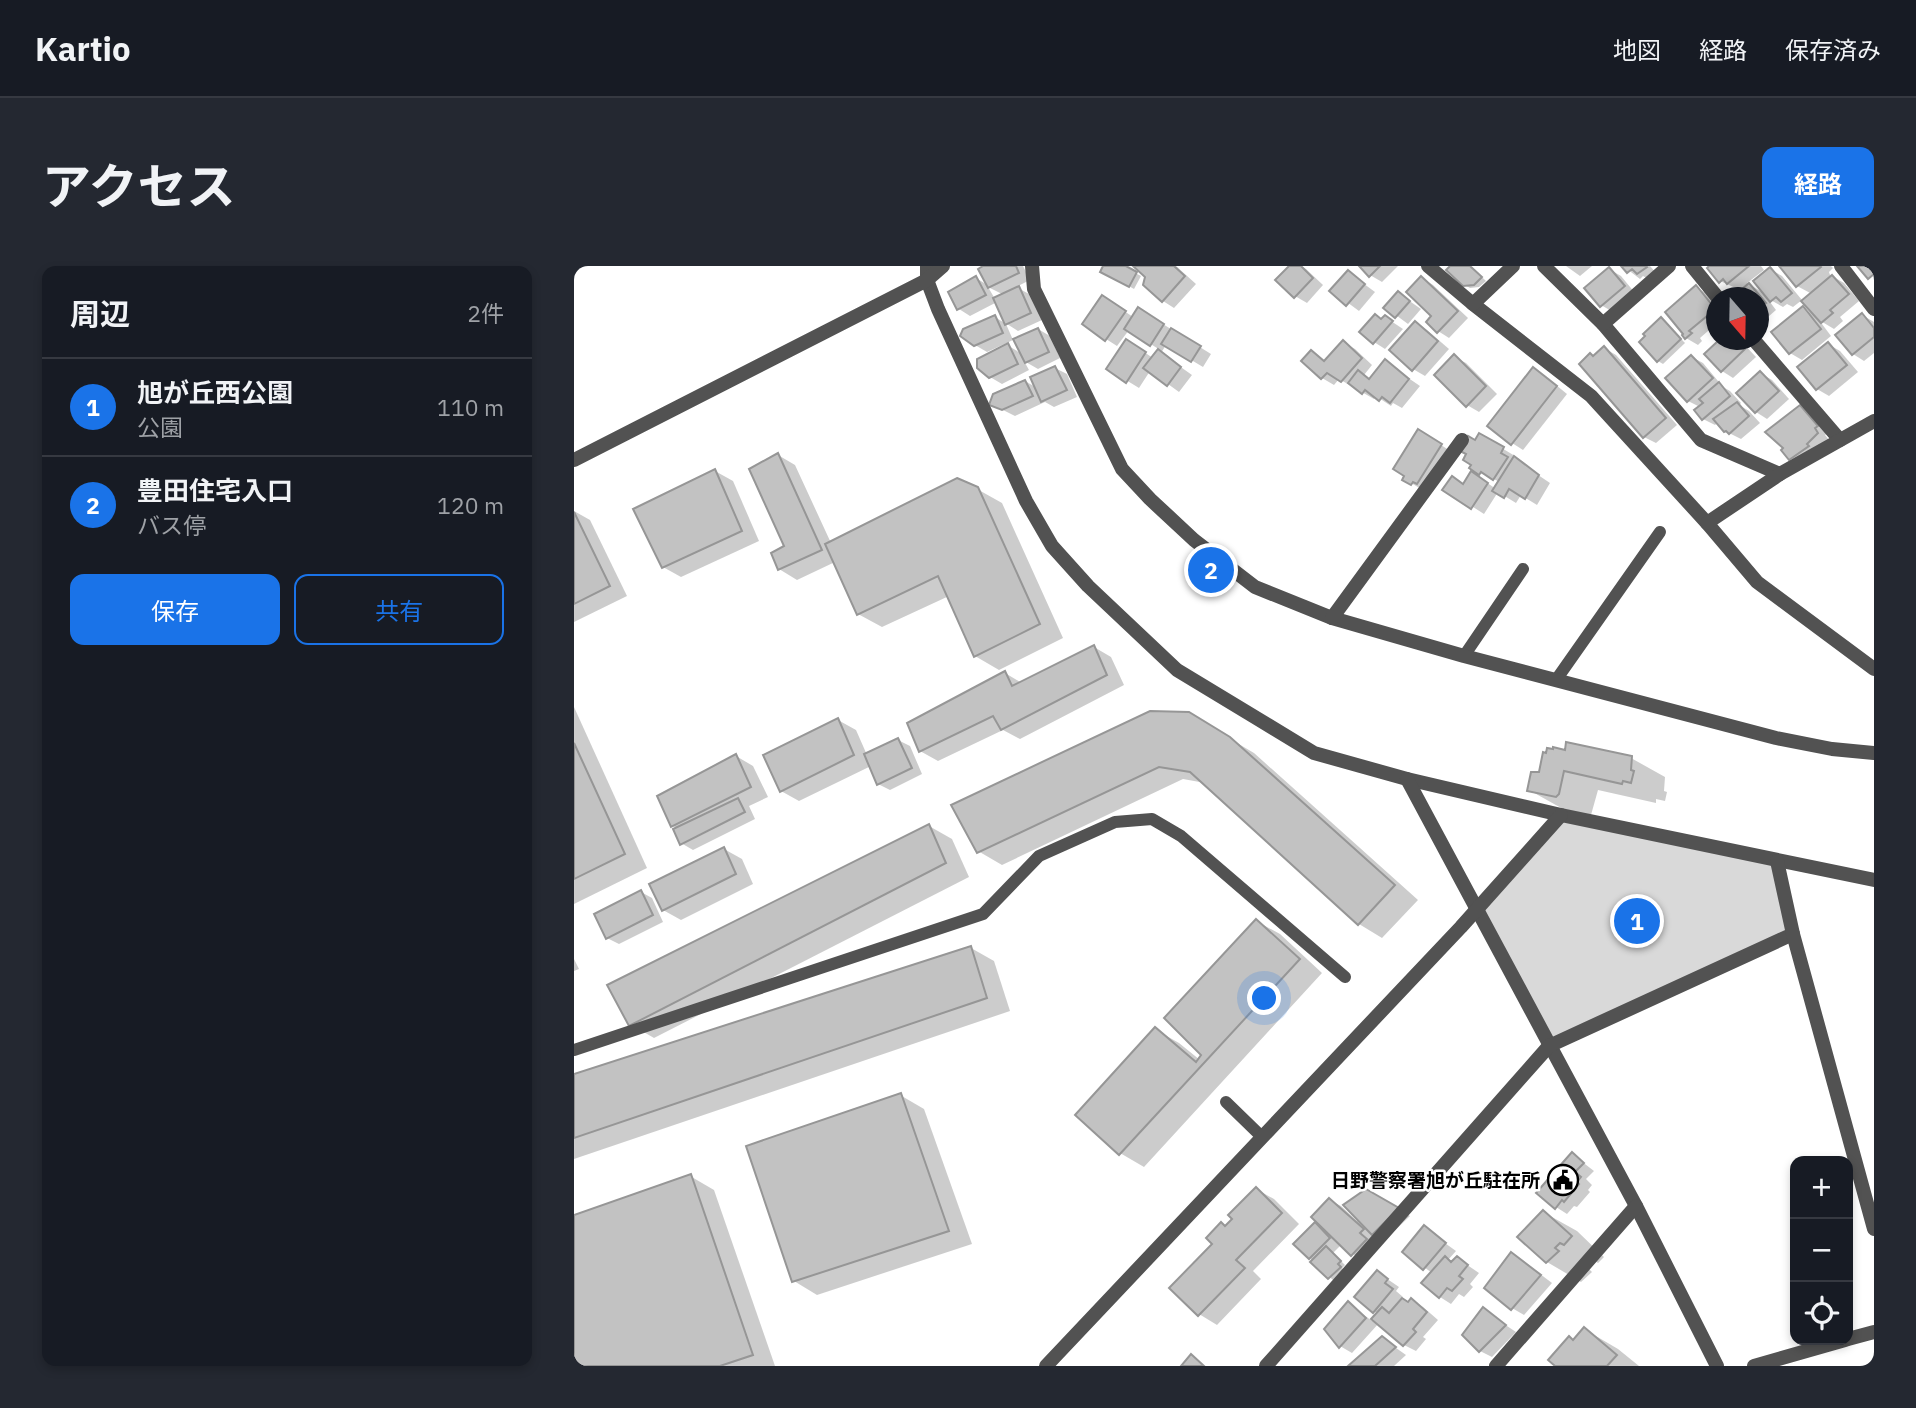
<!DOCTYPE html>
<html lang="ja">
<meta charset="utf-8">
<style>
body{margin:0;font-family:"IBM Plex Sans","Noto Sans JP",sans-serif;background:#242831;color:#f1f3f6}
.controls{position:absolute;right:21px;bottom:21px;display:grid;overflow:hidden;border-radius:14px;box-shadow:0 4px 10px #0003}
.controls button{width:63px;height:63px;display:grid;place-items:center;padding:0;border:0;border-bottom:2px solid #363941;background:#171b24;color:#f1f3f6;font:35px sans-serif}
.compass{position:absolute;left:1132px;top:21px;width:63px;height:63px;border-radius:50%;background:#171b24;box-shadow:0 4px 10px #0003;rotate:160deg}
.you{position:absolute;left:691px;top:733px;width:24px;height:24px;margin:-18px;border:5px solid #fff;border-radius:50%;background:#1a73e8;box-shadow:0 0 0 10px #1a73e833}
.badge{display:grid;place-items:center;width:46px;height:46px;border-radius:50%;background:#1a73e8;color:#fff;font-size:23px;font-weight:700}
.pin{position:absolute;translate:-50% -50%;border:4px solid #fff;box-shadow:0 2px 7px #0006}
.list{margin:0;padding:0;list-style:none}
h2{display:flex;justify-content:space-between;align-items:center;height:91px;margin:0;padding:0 28px;font-size:30px}
h2 small{font-size:23px;font-weight:400;color:#9ea1a6}
.list li{display:grid;grid-template-columns:46px 1fr auto;gap:21px;align-items:center;box-sizing:border-box;height:98px;padding:0 28px;border-top:2px solid #363941}
.list b{display:block;font-size:26px;white-space:nowrap}
.list p{margin:0;font-size:23px;white-space:nowrap;color:#9ea1a6}
.list em{font-size:23px;font-style:normal;color:#9ea1a6}
.actions{display:flex;gap:14px;padding:21px 28px}
.actions a{flex:1;padding:16px 0;border:2px solid #1a73e8;border-radius:14px;text-align:center;font-size:24px;color:#1a73e8}
.actions .main{background:#1a73e8;color:#fff}
.icon{flex:none;width:38px;height:38px;fill:none;stroke:currentColor;stroke-width:2;stroke-linecap:round;stroke-linejoin:round}
.map{position:relative;flex:none;width:1300px;height:1100px;overflow:hidden;border-radius:14px}
header{display:flex;align-items:center;gap:42px;box-sizing:border-box;height:98px;padding:0 35px;background:#171b24;border-bottom:2px solid #363941}
header strong{font-size:33px}
nav{display:flex;gap:38px;margin-inline-start:auto;font-size:24px}
.intro{display:flex;align-items:center;justify-content:space-between;box-sizing:border-box;height:168px;padding:0 42px}
h1{margin:0;font-size:49px}
.button{padding:18px 32px;border-radius:14px;background:#1a73e8;color:#fff;font-size:24px;font-weight:700}
main{display:flex;gap:42px;padding:0 42px}
aside{flex:1;background:#171b24;border-radius:14px;box-shadow:0 4px 10px #0003}
.map>svg:first-child{display:block}
.green{fill:#d9d9d9}
.shadow{fill:#0003;fill-rule:evenodd}
.building{fill:#c2c2c2;stroke:#969696;stroke-width:2}
.lines{fill:none;stroke-linecap:round;stroke-linejoin:round}
.service{stroke:#525252;stroke-width:12}
.minor{stroke:#525252;stroke-width:14}
.tertiary{stroke:#525252;stroke-width:14}
.labels{text-anchor:middle;dominant-baseline:central;stroke-width:5;stroke-linejoin:round;paint-order:stroke}
.poi-label{font-size:19px;font-weight:bold;fill:#000;stroke:#fff;text-anchor:end}
</style>
<header>
<strong>Kartio</strong>
<nav><a>地図</a><a>経路</a><a>保存済み</a></nav>
</header>
<div class="intro"><h1>アクセス</h1><a class="button">経路</a></div>
<main>
<aside>
<h2>周辺<small>2件</small></h2>
<ul class="list">
<li><span class="badge">1</span><div><b>旭が丘西公園</b><p>公園</p></div><em>110 m</em></li>
<li><span class="badge">2</span><div><b>豊田住宅入口</b><p>バス停</p></div><em>120 m</em></li>
</ul>
<div class="actions"><a class="main">保存</a><a>共有</a></div>
</aside>
<div class="map">
<svg width="1300" height="1100" viewBox="0 0 1300 1100">
<rect width="100%" height="100%" fill="#fff"/>
<polygon class="green" points="987,549 1203,595 1219,668 975,780 903,643"/>
<g class="shadow">
<path d="M 413,0 L 449,0 L 456,14 L 442,21 L 457,29 L 468,54 L 444,65 L 433,58 L 423,36 L 396,50 L 385,43 L 402,12 L 415,20 ZM 414,21 L 430,29 L 421,33 Z"/>
<polygon points="531,0 548,0 567,10 560,23 528,5"/>
<polygon points="562,0 602,0 622,18 600,42 589,35 573,11"/>
<polygon points="717,0 727,0 732,3 749,19 733,37 721,30"/>
<polygon points="788,0 824,0 808,16 796,9"/>
<polygon points="878,0 896,0 912,15 905,21 896,22 891,19"/>
<polygon points="992,0 1018,0 1006,10"/>
<polygon points="1049,0 1076,0 1083,8 1076,14 1069,10 1066,13"/>
<polygon points="1138,0 1187,0 1190,4 1173,17 1191,28 1196,3 1208,10 1228,34 1219,41 1213,38 1209,41 1193,32 1202,44 1187,57 1184,55 1184,32 1146,15"/>
<polygon points="1208,0 1257,0 1259,2 1255,6 1256,9 1270,17 1285,35 1266,51 1269,55 1260,63 1245,54 1257,70 1228,94 1216,87 1229,42 1242,50 1238,28 1223,20"/>
<polygon points="1035,3 1047,10 1061,27 1039,46 1027,39"/>
<polygon points="774,6 801,26 785,45 758,25"/>
<polygon points="848,12 859,19 894,52 875,72 864,65"/>
<polygon points="1123,22 1134,28 1142,38 1142,58 1126,72 1128,75 1124,79 1112,72"/>
<polygon points="824,27 847,43 834,58 811,41"/>
<polygon points="540,38 559,51 576,50 637,88 629,101 592,79 587,87 618,109 605,126 576,105 565,122 534,103 564,82 579,92 586,84 555,64 543,80 532,73"/>
<polygon points="1288,49 1300,56 1300,87 1290,95 1279,88"/>
<polygon points="421,51 432,58 439,74 413,86 401,79"/>
<polygon points="811,51 829,63 811,83 800,76"/>
<polygon points="1088,53 1111,77 1089,98 1084,95"/>
<polygon points="842,57 853,64 875,83 851,110 839,103"/>
<polygon points="464,63 476,70 486,92 464,103 450,95 455,104 428,118 416,111 433,79 448,88"/>
<polygon points="1148,74 1166,74 1182,91 1159,112 1148,105 1132,88"/>
<polygon points="769,76 781,83 798,99 790,109 797,114 811,96 846,120 828,142 819,137 817,140 802,130 800,133 765,113 760,119 748,112 737,86 752,96"/>
<polygon points="1254,78 1266,85 1284,106 1255,130 1243,123 1226,101"/>
<polygon points="1030,82 1042,89 1103,159 1082,177 1070,171 1020,91"/>
<polygon points="880,91 892,97 923,128 905,146 893,139"/>
<polygon points="1118,91 1129,97 1149,121 1156,125 1167,137 1165,139 1175,145 1186,157 1167,173 1151,165 1144,156 1141,159 1129,153 1126,141 1114,135"/>
<polygon points="481,102 493,108 503,131 480,141 471,136 441,150 417,138 451,115 463,122"/>
<polygon points="1186,107 1198,114 1215,133 1193,153 1182,146"/>
<polygon points="971,110 993,128 949,184 938,177"/>
<polygon points="1226,142 1238,148 1254,167 1251,169 1255,174 1228,200 1217,193"/>
<polygon points="906,169 941,190 939,192 976,217 963,239 947,229 942,237 924,226 910,248 871,223 909,214 922,223 926,216 906,207 902,176"/>
<polygon points="856,172 878,186 849,224 830,213"/>
<polygon points="204,189 221,199 257,277 403,223 428,237 489,372 425,404 401,390 375,330 308,361 284,348 261,296 223,314 205,303 213,280"/>
<polygon points="141,205 159,215 185,275 107,311 89,301"/>
<polygon points="0,245 16,254 53,330 0,356"/>
<polygon points="520,381 537,391 550,419 446,473 429,464 364,495 346,485 431,407 448,417"/>
<polygon points="0,441 73,602 0,638"/>
<polygon points="614,448 680,487 844,634 808,672 785,658 631,517 609,513 428,599 404,585"/>
<polygon points="264,454 282,464 293,489 324,474 336,480 348,508 316,524 304,518 297,500 225,535 207,525"/>
<polygon points="162,490 179,500 194,531 175,540 181,553 119,584 107,577 104,563 98,559"/>
<polygon points="1057,492 1091,511 1090,525 1093,526 1091,535 1082,533 1082,537 1024,524 1017,549 989,543 955,524 966,508"/>
<polygon points="355,560 378,573 395,611 80,772 56,758"/>
<polygon points="150,583 168,593 179,618 107,654 89,644"/>
<polygon points="67,626 78,632 89,656 45,678 33,672"/>
<polygon points="682,655 706,668 748,707 570,901 546,887 582,764 605,777 626,794"/>
<polygon points="397,682 420,695 436,745 0,893 0,810"/>
<polygon points="0,693 5,703 0,705"/>
<polygon points="326,829 350,843 398,978 243,1029 220,1015"/>
<polygon points="998,888 1020,905 1012,913 1018,919 1014,924 1016,926 1003,941 1000,940 993,948 982,941"/>
<polygon points="116,910 140,924 201,1100 0,1100 0,951"/>
<polygon points="682,923 700,933 725,958 679,1005 687,1013 643,1059 625,1048 640,978"/>
<polygon points="792,925 836,950 789,995 767,979 759,987 771,999 768,1002 771,1005 760,1015 736,992 741,959 751,964 755,934 767,940 783,955"/>
<polygon points="969,946 1003,965 1030,991 1024,997 1021,995 1014,1002 1018,1006 1007,1016 973,996"/>
<polygon points="850,962 882,985 874,994 879,997 883,992 905,1007 896,1018 899,1021 890,1031 885,1028 877,1038 866,1031 858,1007 830,986"/>
<polygon points="949,995 978,1017 950,1049 938,1042"/>
<polygon points="803,1006 825,1021 822,1025 829,1031 827,1033 835,1037 837,1034 849,1041 864,1054 849,1071 852,1073 842,1085 830,1079 805,1057 778,1087 766,1080 774,1037 798,1055 804,1048 800,1045"/>
<polygon points="909,1044 942,1066 918,1091 906,1085 891,1069"/>
<polygon points="1010,1063 1044,1083 1065,1100 984,1100"/>
<polygon points="808,1072 832,1089 820,1100 777,1100"/>
</g>
<g class="building">
<polygon points="409,0 442,0 445,7 414,22 404,3"/>
<polygon points="529,0 552,0 563,6 555,21 526,6"/>
<polygon points="559,0 600,0 611,10 588,36 569,19 571,11"/>
<polygon points="715,0 727,0 739,12 720,32 701,14"/>
<polygon points="785,0 806,0 795,11"/>
<polygon points="876,0 896,0 908,11 900,19 889,20 872,4"/>
<polygon points="1047,0 1072,0 1073,1 1063,8 1058,3 1053,7"/>
<polygon points="1135,0 1175,0 1153,18 1149,13 1145,17 1133,2"/>
<polygon points="1205,0 1246,0 1247,1 1222,21"/>
<polygon points="1283,0 1300,0 1300,8 1294,13"/>
<polygon points="1035,1 1051,20 1026,41 1010,22"/>
<polygon points="1196,1 1218,27 1207,36 1202,31 1196,36 1179,15"/>
<polygon points="774,4 791,18 772,40 755,25"/>
<polygon points="1258,9 1275,28 1256,44 1259,47 1247,57 1227,35"/>
<polygon points="402,10 412,29 383,44 374,26"/>
<polygon points="847,10 884,45 863,67 852,56 857,50 832,26"/>
<polygon points="1175,17 1192,37 1184,42 1184,32 1158,32"/>
<polygon points="1122,19 1138,39 1136,41 1139,45 1115,65 1118,67 1111,73 1108,69 1109,68 1091,46"/>
<polygon points="445,20 457,47 431,59 419,32"/>
<polygon points="824,25 836,35 821,52 809,42"/>
<polygon points="528,29 552,45 531,75 508,58"/>
<polygon points="1229,40 1247,63 1215,88 1197,66"/>
<polygon points="564,41 590,58 576,80 550,63"/>
<polygon points="1288,47 1300,62 1300,71 1278,89 1261,69"/>
<polygon points="801,48 807,53 811,49 819,55 799,78 785,66"/>
<polygon points="421,49 429,67 400,80 386,70 389,63"/>
<polygon points="1087,51 1107,73 1083,96 1065,76 1071,70 1069,68"/>
<polygon points="841,55 864,75 838,105 815,84"/>
<polygon points="464,62 475,86 451,97 439,73"/>
<polygon points="597,62 627,80 617,96 587,78"/>
<polygon points="552,73 572,86 552,117 532,103"/>
<polygon points="769,74 788,92 767,116 753,107 747,113 727,95 737,84 750,95"/>
<polygon points="1145,74 1162,74 1171,83 1147,106 1130,88"/>
<polygon points="1254,76 1273,99 1242,124 1223,101"/>
<polygon points="434,77 444,98 415,112 403,102 403,93"/>
<polygon points="1030,80 1092,152 1069,172 1005,98 1016,87 1019,90"/>
<polygon points="584,83 607,101 593,120 569,102"/>
<polygon points="880,88 912,120 892,141 860,109"/>
<polygon points="1117,89 1139,112 1113,136 1091,112"/>
<polygon points="811,93 835,113 816,137 808,131 805,135 791,124 788,128 774,117 784,104 795,113"/>
<polygon points="481,100 493,124 467,136 456,111"/>
<polygon points="959,101 983,120 937,179 913,160"/>
<polygon points="1186,105 1205,125 1181,147 1162,127"/>
<polygon points="451,114 459,130 428,144 415,139 419,128"/>
<polygon points="1145,116 1156,130 1128,154 1120,144 1129,137 1125,133"/>
<polygon points="1163,136 1175,150 1155,168 1152,165 1150,166 1139,153"/>
<polygon points="1226,139 1244,160 1241,162 1244,167 1233,178 1235,180 1215,194 1207,184 1209,182 1191,166"/>
<polygon points="844,163 868,178 843,218 839,216 837,219 828,214 830,210 819,203"/>
<polygon points="905,167 930,181 927,187 934,191 919,214 907,206 905,209 895,202 897,199 889,194 892,188 886,185 894,170 901,174"/>
<polygon points="204,187 248,284 204,304 197,287 210,280 175,203"/>
<polygon points="940,190 965,209 951,233 935,223 930,232 918,225"/>
<polygon points="141,203 168,265 88,302 59,243"/>
<polygon points="897,205 914,217 897,243 868,224 878,210 889,218"/>
<polygon points="383,212 404,221 466,358 400,391 364,310 283,349 251,278"/>
<polygon points="0,246 36,320 0,338"/>
<polygon points="520,379 533,409 427,464 419,450 345,486 333,457 431,405 438,420"/>
<polygon points="576,445 615,446 656,471 821,619 784,659 616,506 585,501 403,587 377,539"/>
<polygon points="264,452 280,489 206,526 189,489"/>
<polygon points="324,472 338,502 303,519 290,488"/>
<polygon points="992,476 1058,490 1057,504 1060,505 1057,517 1049,515 1048,518 990,505 985,528 982,531 953,525 957,506 965,506 969,486 972,487 973,482 979,483 979,481 991,484"/>
<polygon points="0,477 51,588 0,613"/>
<polygon points="162,488 177,521 97,561 83,530"/>
<polygon points="164,532 171,546 106,579 99,563"/>
<polygon points="355,558 372,597 55,760 33,719"/>
<polygon points="150,581 162,608 88,645 75,618"/>
<polygon points="67,624 79,649 32,673 20,648"/>
<polygon points="682,653 726,693 545,889 501,849 581,761 622,796 627,789 590,752"/>
<polygon points="397,680 413,732 0,872 0,808"/>
<polygon points="327,827 375,965 218,1016 172,880"/>
<polygon points="998,886 1010,897 1001,906 1007,911 1003,916 1005,918 990,936 988,934 981,943 962,927"/>
<polygon points="117,908 179,1089 146,1100 0,1100 0,949"/>
<polygon points="682,921 708,947 662,994 671,1002 624,1050 595,1022 638,978 632,972 647,956 651,960 658,953 654,949"/>
<polygon points="792,923 825,942 798,969 769,939"/>
<polygon points="755,932 790,963 786,967 793,973 777,990 737,951"/>
<polygon points="969,944 998,970 990,979 986,977 981,982 985,985 972,997 943,971"/>
<polygon points="741,956 756,972 735,993 719,978"/>
<polygon points="850,959 872,977 849,1004 828,986"/>
<polygon points="752,980 767,995 764,998 767,1001 754,1013 736,996"/>
<polygon points="937,986 967,1009 937,1044 910,1022"/>
<polygon points="871,990 877,996 883,990 894,999 885,1010 889,1013 878,1025 873,1022 865,1032 847,1017"/>
<polygon points="803,1004 814,1013 811,1017 819,1023 799,1047 780,1031"/>
<polygon points="828,1032 834,1036 837,1032 853,1046 839,1063 842,1066 829,1080 797,1053 808,1041 815,1047"/>
<polygon points="774,1035 792,1052 765,1082 750,1063"/>
<polygon points="909,1041 932,1059 905,1086 888,1069"/>
<polygon points="1010,1061 1043,1089 1033,1100 981,1100 974,1094 995,1070 999,1074"/>
<polygon points="808,1070 822,1081 801,1100 774,1100"/>
<polygon points="617,1088 630,1100 607,1100"/>
</g>
<g class="lines">
<g class="service">
<polyline points="890,390 949,303"/>
<polyline points="982,414 1086,266"/>
<polyline points="0,784 409,648 465,590 541,556 578,553 607,570 771,711"/>
<polyline points="652,836 688,871"/>
</g>
<g class="minor">
<polyline points="353,0 353,14 364,43 452,235 478,280 514,320 603,404 684,453 740,487 833,513 987,549 1300,614"/>
<polyline points="458,0 460,23 548,203 576,233 620,274 681,321 758,352 890,390 1202,472 1258,483 1300,487"/>
<polyline points="854,0 899,38 1017,130 1133,257 1183,316 1300,403"/>
<polyline points="970,0 1029,58 1127,174 1206,208"/>
<polyline points="1118,0 1144,32"/>
<polyline points="1267,0 1300,43"/>
<polyline points="899,38 939,0"/>
<polyline points="1029,58 1095,0"/>
<polyline points="1180,74 1266,174"/>
<polyline points="1133,257 1206,208 1300,155"/>
<polyline points="758,352 888,174"/>
<polyline points="833,513 1062,940 1143,1100"/>
<polyline points="1274,1073 1300,1066"/>
<polyline points="692,1100 975,780 1219,668"/>
<polyline points="922,1100 1062,940"/>
<polyline points="1180,1100 1271,1074"/>
</g>
<g class="tertiary">
<polyline points="0,194 353,14 369,0"/>
<polyline points="1203,595 1219,668 1300,963"/>
<polyline points="472,1100 887,661 987,549"/>
</g>
</g>
<defs>
<g id="civic-ring" transform="scale(1.575)"><circle r="9.5" fill="#fff" stroke="#000" stroke-width="1.5"/><path d="M-.6-6.5H3V-4.5H.6V-3L4-1V1h2V6H-6V1h2V-1L-.6-3ZM-1.2 2.5V6h2.4V2.5Z" fill="#000"/></g>
</defs>
<g fill-rule="evenodd">
<use href="#civic-ring" x="989" y="914"/>
</g>
<g class="labels">
<g class="poi-label">
<text x="966" y="914">日野警察署旭が丘駐在所</text>
</g>
</g>
</svg>
<div class="controls">
<button>+</button>
<button>−</button>
<button><svg class="icon" aria-label="locate" viewBox="0 0 24 24"><circle cx="12" cy="12" r="6"/><path d="M12 2v4M12 18v4M2 12h4M18 12h4"/></svg></button>
</div>
<svg class="compass" viewBox="-18 -18 36 36"><path d="M0-13l5 13h-10z" fill="#e53935"/><path d="M0 13l5-13h-10z" fill="#9ea1a6"/></svg>
<div class="you"></div>
<div class="pin badge" style="left:1063px;top:655px">1</div>
<div class="pin badge" style="left:637px;top:304px">2</div>
</div>
</main>
